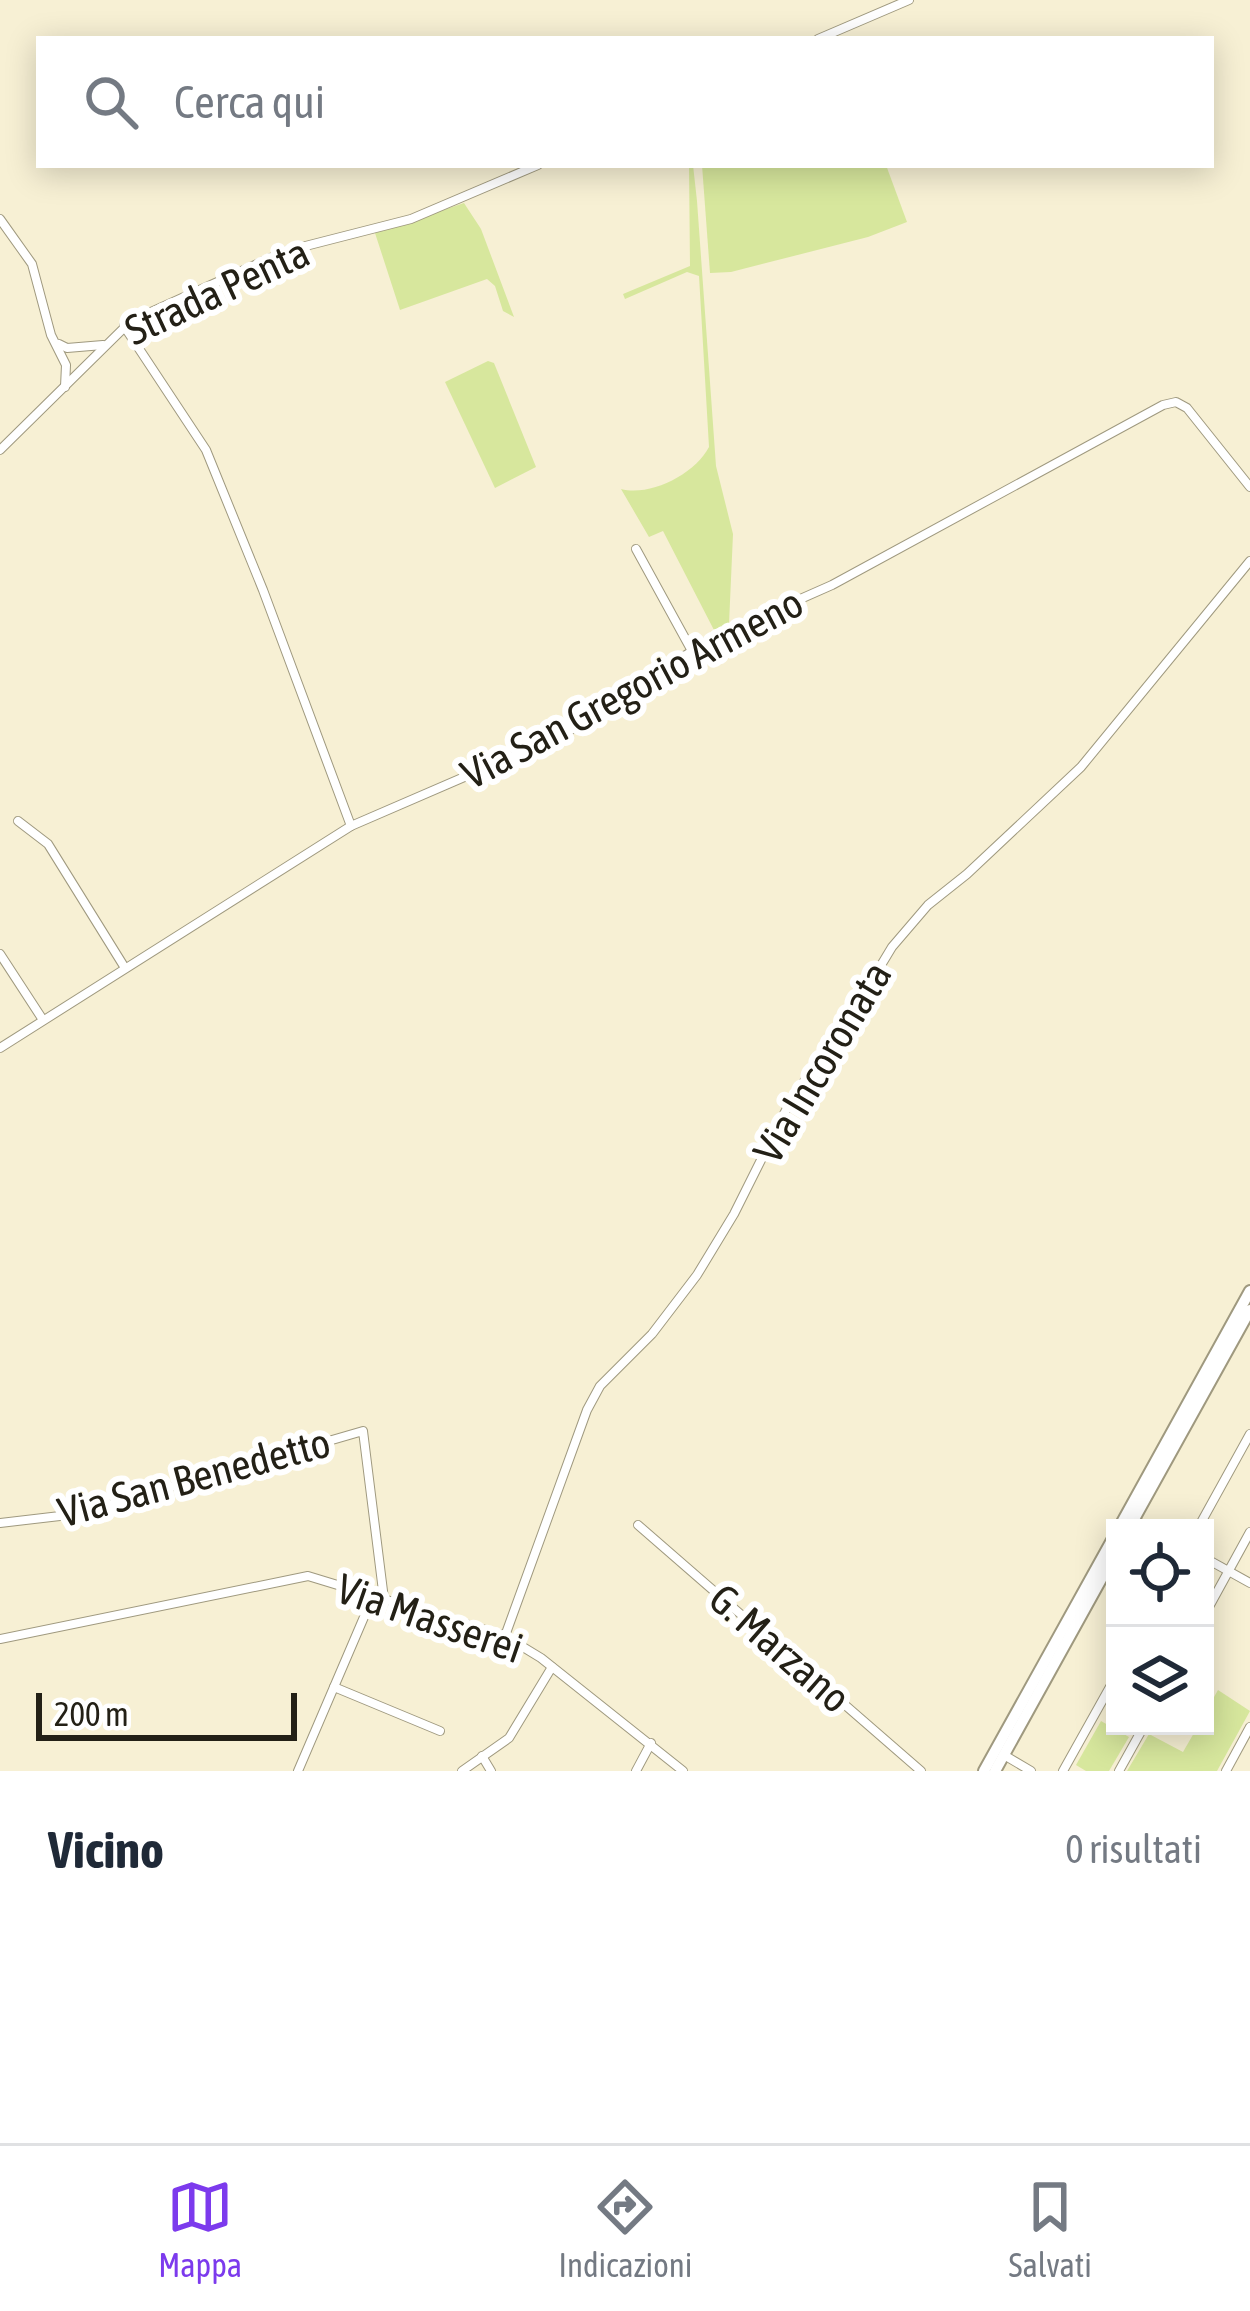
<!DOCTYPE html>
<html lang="it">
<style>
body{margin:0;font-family:"Asap Condensed",sans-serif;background:#f2f2f3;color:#1f2937}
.controls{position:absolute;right:36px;bottom:36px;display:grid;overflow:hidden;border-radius:0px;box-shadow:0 6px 30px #0003}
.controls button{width:108px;height:108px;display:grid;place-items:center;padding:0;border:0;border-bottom:3px solid #e0e1e3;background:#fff;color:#1f2937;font:60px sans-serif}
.scale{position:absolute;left:36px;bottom:30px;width:261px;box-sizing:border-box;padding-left:12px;border:6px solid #232016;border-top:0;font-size:33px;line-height:42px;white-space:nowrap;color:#232016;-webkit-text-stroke:9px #fff;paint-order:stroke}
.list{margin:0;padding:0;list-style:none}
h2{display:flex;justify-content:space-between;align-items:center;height:156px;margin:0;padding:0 48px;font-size:51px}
h2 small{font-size:39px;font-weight:400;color:#747a83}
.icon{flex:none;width:66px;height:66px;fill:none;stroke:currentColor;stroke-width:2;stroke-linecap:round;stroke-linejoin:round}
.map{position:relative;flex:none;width:1250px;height:1771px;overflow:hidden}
.search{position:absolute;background:#fff;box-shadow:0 6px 30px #0003;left:36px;right:36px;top:36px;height:132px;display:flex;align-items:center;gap:30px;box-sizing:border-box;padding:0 42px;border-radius:0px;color:#747a83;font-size:45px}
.sheet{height:372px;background:#fff}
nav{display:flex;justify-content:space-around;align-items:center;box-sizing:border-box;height:168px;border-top:3px solid #e0e1e3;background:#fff;font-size:33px;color:#747a83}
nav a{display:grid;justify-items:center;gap:6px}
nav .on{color:#7c3aed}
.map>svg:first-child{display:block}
.grass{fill:#d7e79d}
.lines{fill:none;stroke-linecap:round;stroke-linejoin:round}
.street-casing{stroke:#9f997f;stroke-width:10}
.secondary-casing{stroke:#9f997f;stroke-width:14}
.street{stroke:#fff;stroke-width:8}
.secondary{stroke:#fff;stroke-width:10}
.labels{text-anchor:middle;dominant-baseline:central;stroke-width:12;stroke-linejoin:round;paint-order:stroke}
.street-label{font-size:42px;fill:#232016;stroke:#fff}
</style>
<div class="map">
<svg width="1250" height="1771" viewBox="0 0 1250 1771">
<rect width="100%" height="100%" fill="#f7f0d4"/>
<g class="grass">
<path d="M 689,165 L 693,165 L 697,201 L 716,466 L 733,534 L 729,624 L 715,632 L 663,531 L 649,537 L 621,489 C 650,497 695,474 709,447 L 699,276 L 687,272 L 625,299 L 623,294 L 690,266 Z"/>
<polygon points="702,165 886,165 907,222 868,237 731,272 710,273"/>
<polygon points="464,203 481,229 514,317 503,311 495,286 487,279 400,310 375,233"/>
<polygon points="488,361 494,363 536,467 495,488 445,382"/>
<polygon points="1218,1690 1250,1711 1217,1771 1127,1771 1149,1734 1183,1752 1198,1726 1205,1726 1205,1713"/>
<polygon points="1101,1721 1129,1737 1109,1771 1086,1771 1076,1765"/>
</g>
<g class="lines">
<g class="street-casing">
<g id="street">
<polyline points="818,39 909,0"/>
<polyline points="0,219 32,264 51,335 66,365 65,387"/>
<polyline points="124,326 206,450 263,590 351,826"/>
<polyline points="59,344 67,348 103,345"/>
<polyline points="0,450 131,321 286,251 411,219 538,165"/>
<polyline points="636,549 692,651"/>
<polyline points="18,821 48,844 125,968"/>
<polyline points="0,954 43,1020"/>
<polyline points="0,1048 351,826 566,733 712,638 832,585 1163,405 1176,402 1187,408 1250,487"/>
<polyline points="1134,1520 1149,1528"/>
<polyline points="0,1523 77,1514 363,1431 384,1599"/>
<polyline points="638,1525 921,1771"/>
<polyline points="1198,1528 1250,1434"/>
<polyline points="1205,1558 1250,1583"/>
<polyline points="1205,1614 1250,1532"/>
<polyline points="505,1636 587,1410 600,1386 652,1334 697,1275 734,1214 792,1098 842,1030 892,947 928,905 967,874 1081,767 1250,561"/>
<polyline points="0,1639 308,1576 505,1636 541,1658 683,1771"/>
<polyline points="334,1687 440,1731"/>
<polyline points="1004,1755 1031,1771"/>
<polyline points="482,1756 491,1771"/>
<polyline points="298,1771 373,1596"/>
<polyline points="462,1771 509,1738 552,1667"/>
<polyline points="636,1771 651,1743"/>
<polyline points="1063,1771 1115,1678"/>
<polyline points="1119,1771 1144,1726"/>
<polyline points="1226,1771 1250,1727"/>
</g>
</g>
<g class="secondary-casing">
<g id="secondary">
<polyline points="1119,1528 1250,1291"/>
<polyline points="1129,1528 1250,1310"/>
<polyline points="984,1771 1115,1535"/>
<polyline points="995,1771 1115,1554"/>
</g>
</g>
<use href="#street" class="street"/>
<use href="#secondary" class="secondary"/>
</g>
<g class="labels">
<g class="street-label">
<text transform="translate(217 291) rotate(-25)">Strada Penta</text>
<text transform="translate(632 688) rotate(-28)">Via San Gregorio Armeno</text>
<text transform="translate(822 1062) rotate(-59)">Via Incoronata</text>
<text transform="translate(194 1477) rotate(-15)">Via San Benedetto</text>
<text transform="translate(430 1618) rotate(19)">Via Masserei</text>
<text transform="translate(780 1648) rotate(41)">G. Marzano</text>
</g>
</g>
</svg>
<div class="controls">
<button><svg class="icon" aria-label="locate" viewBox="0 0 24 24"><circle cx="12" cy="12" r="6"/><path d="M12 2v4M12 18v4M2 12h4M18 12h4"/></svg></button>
<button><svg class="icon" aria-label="layers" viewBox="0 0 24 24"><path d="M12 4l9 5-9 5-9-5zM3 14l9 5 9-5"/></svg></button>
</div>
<div class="scale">200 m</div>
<div class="search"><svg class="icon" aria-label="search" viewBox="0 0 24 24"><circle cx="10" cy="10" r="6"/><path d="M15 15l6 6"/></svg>Cerca qui</div>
</div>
<section class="sheet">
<h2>Vicino<small>0 risultati</small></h2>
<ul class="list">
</ul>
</section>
<nav>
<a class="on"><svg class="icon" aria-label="map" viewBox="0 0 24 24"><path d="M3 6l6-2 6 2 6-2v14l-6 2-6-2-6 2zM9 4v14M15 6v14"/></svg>Mappa</a>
<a><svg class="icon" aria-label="directions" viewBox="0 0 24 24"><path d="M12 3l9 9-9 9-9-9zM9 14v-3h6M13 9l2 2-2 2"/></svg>Indicazioni</a>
<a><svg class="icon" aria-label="saved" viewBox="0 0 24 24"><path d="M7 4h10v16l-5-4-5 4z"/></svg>Salvati</a>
</nav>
